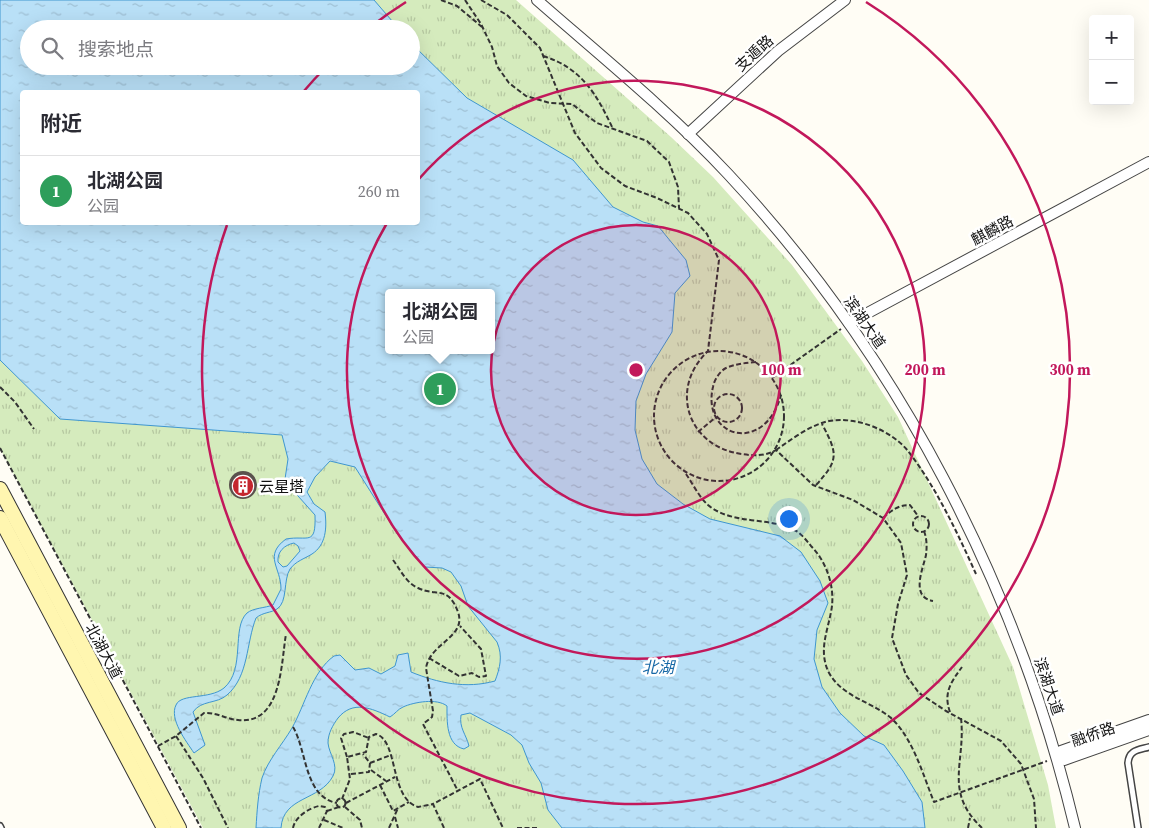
<!DOCTYPE html>
<html lang="zh">
<meta charset="utf-8">
<style>
body{margin:0;font-family:"Source Serif 4","Noto Sans SC",serif;background:#f7f7f7;color:#2b2b33}
.controls{position:absolute;right:15px;top:15px;display:grid;overflow:hidden;border-radius:5px;box-shadow:0 5px 20px #0002}
.controls button{width:45px;height:45px;display:grid;place-items:center;padding:0;border:0;border-bottom:1px solid #e1e1e2;background:#fff;color:#2b2b33;font:25px sans-serif}
.you{position:absolute;left:788px;top:518px;width:18px;height:18px;margin:-12px;border:4px solid #fff;border-radius:50%;background:#1a73e8;box-shadow:0 0 0 8px #1a73e833}
.badge{display:grid;place-items:center;width:32px;height:32px;border-radius:50%;background:#111827;color:#fff;font-size:16px;font-weight:700}
.pin{position:absolute;translate:-50% -50%;border:2px solid #fff;box-shadow:0 1px 5px #0006}
.popup{position:absolute;left:385px;top:289px;width:110px;height:65px;box-sizing:border-box;display:grid;place-content:center;border-radius:5px;background:#fff;filter:drop-shadow(0 1px 4px #0005);font-size:16px;white-space:nowrap;color:#7c7c81}
.popup b{font-size:19px;color:#2b2b33}
.popup::after{content:'';position:absolute;left:50%;top:100%;margin-left:-10px;border:10px solid transparent;border-top-color:#fff}
.list{margin:0;padding:0;list-style:none}
h2{display:flex;justify-content:space-between;align-items:center;height:65px;margin:0;padding:0 20px;font-size:21px}
h2 small{font-size:16px;font-weight:400;color:#7c7c81}
.list li{display:grid;grid-template-columns:32px 1fr auto;gap:15px;align-items:center;box-sizing:border-box;height:70px;padding:0 20px;border-top:1px solid #e1e1e2}
.list b{display:block;font-size:19px;white-space:nowrap}
.list p{margin:0;font-size:16px;white-space:nowrap;color:#7c7c81}
.list em{font-size:16px;font-style:normal;color:#7c7c81}
.icon{flex:none;width:28px;height:28px;fill:none;stroke:currentColor;stroke-width:2;stroke-linecap:round;stroke-linejoin:round}
.map{position:relative;flex:none;width:1149px;height:828px;overflow:hidden}
.search{position:absolute;background:#fff;box-shadow:0 5px 20px #0002;left:20px;top:20px;width:400px;height:55px;display:flex;align-items:center;gap:12px;box-sizing:border-box;padding:0 18px;border-radius:28px;color:#7c7c81;font-size:19px}
.panel{position:absolute;background:#fff;box-shadow:0 5px 20px #0002;left:20px;top:90px;width:400px;height:135px;border-radius:5px}
.map>svg:first-child{display:block}
.grass{fill:url(#grass-tufts);fill-rule:evenodd}
.water{fill:url(#water-ripples);stroke:#3f96cf;fill-rule:evenodd}
.building{fill:#5a524d}
.lines{fill:none;stroke-linecap:round;stroke-linejoin:round}
.lane-casing{stroke:#444;stroke-width:8}
.street-casing{stroke:#444;stroke-width:12}
.secondary-casing{stroke:#333;stroke-width:16}
.path{stroke:#333;stroke-width:2;stroke-dasharray:5 2.5;stroke-linecap:butt}
.lane{stroke:#fff;stroke-width:5}
.street{stroke:#fff;stroke-width:10}
.secondary{stroke:#fff6b0;stroke-width:14}
.ring{fill:none;stroke:#c2185b;stroke-width:2.5}
.labels{text-anchor:middle;dominant-baseline:central;stroke-width:5;stroke-linejoin:round;paint-order:stroke}
.street-label{font-size:15px;fill:#111;stroke:#fff}
.poi-label{font-size:15px;fill:#111;stroke:#fff;text-anchor:start}
.water-label{font-size:16px;font-style:italic;fill:#1768a6;stroke:#fff}
.centre{fill:#c2185b;stroke:#fff;stroke-width:2.5}
.ring-label{font-size:15px;text-anchor:middle;font-weight:bold;fill:#c2185b;stroke:#fff;stroke-width:5;stroke-linejoin:round;paint-order:stroke}
</style>
<div class="map">
<svg width="1149" height="828" viewBox="0 0 1149 828">
<defs>
<pattern id="grass-tufts" width="24" height="20" patternUnits="userSpaceOnUse" patternTransform="scale(1.25)"><rect width="24" height="20" fill="#d5ebbd"/><path d="M3 7l-1-3M5 7V3M7 7l1-3M15 17l-1-3M17 17v-4M19 17l1-3" fill="none" stroke="#b6c8a1"/></pattern>
<pattern id="water-ripples" width="26" height="14" patternUnits="userSpaceOnUse" patternTransform="scale(1.25)"><rect width="26" height="14" fill="#b9e0f7"/><path d="M2 4q2-2 4 0t4 0M15 11q2-2 4 0t4 0" fill="none" stroke="#9ebfd3"/></pattern>
</defs>
<rect width="100%" height="100%" fill="#fffdf5"/>
<path class="grass" d="M 0,0 L 516,0 L 671,137 L 713,177 L 792,265 L 862,361 L 898,417 L 1013,667 L 1048,785 L 1056,828 L 203,828 L 0,448 ZM 29,29 L 411,29 L 411,66 L 29,66 ZM 22,92 L 418,92 L 418,222 L 22,222 ZM 389,293 L 491,293 L 491,350 L 389,350 Z"/>
<path class="water" d="M 0,0 L 374,0 L 399,29 L 29,29 L 29,66 L 411,66 L 411,43 L 467,98 L 573,160 L 613,207 L 643,222 L 658,226 L 686,260 L 690,276 L 675,293 L 672,332 L 646,374 L 636,401 L 635,430 L 642,459 L 657,484 L 683,504 L 710,519 L 780,536 L 801,552 L 820,581 L 828,603 L 817,630 L 814,659 L 822,687 L 840,713 L 864,736 L 884,745 L 903,771 L 922,802 L 925,828 L 562,828 L 548,810 L 541,783 L 529,763 L 522,745 L 511,735 L 470,713 L 461,715 C 459,728 466,734 469,746 L 464,749 C 446,745 447,721 447,706 C 437,698 414,702 403,707 C 398,709 395,714 390,717 C 371,708 353,700 338,718 C 333,725 328,733 328,743 C 329,754 339,765 333,776 C 320,801 283,796 281,828 L 256,828 C 257,811 258,795 262,778 C 268,760 282,745 292,728 C 305,705 312,672 334,656 L 340,655 L 355,670 L 369,668 L 381,674 L 395,666 L 398,655 L 408,653 L 411,672 C 438,683 466,689 495,681 C 500,668 503,656 497,642 L 468,606 L 461,586 L 451,572 L 442,568 L 425,567 L 398,535 L 355,467 L 330,461 L 315,477 L 307,492 L 314,504 L 325,512 C 327,528 326,545 312,554 C 304,559 296,561 290,569 C 283,580 288,602 277,609 C 271,613 263,612 256,618 C 246,643 249,676 227,695 C 217,704 201,700 193,712 L 205,745 L 194,753 C 186,741 169,719 176,705 C 181,693 209,700 224,688 C 246,669 231,628 247,613 C 253,608 265,608 273,605 L 281,589 C 281,567 263,556 286,539 C 308,535 316,547 315,515 L 290,487 L 285,479 L 288,459 L 282,435 L 60,419 L 0,360 ZM 22,92 L 418,92 L 418,222 L 22,222 ZM 389,293 L 491,293 L 491,350 L 389,350 ZM 294,543 L 298,546 L 300,551 L 287,566 L 283,567 L 278,562 C 277,552 284,545 294,543 Z"/>
<circle class="building" cx="243" cy="485" r="14"/>
<g class="lines">
<g class="lane-casing">
<g id="lane">
<polyline points="0,826 1,828"/>
<path d="M 1138,828 L 1128,763 C 1129,750 1138,750 1149,747"/>
</g>
</g>
<g class="street-casing">
<g id="street">
<path d="M 537,0 C 601,56 669,111 728,174 C 898,356 1017,586 1075,828"/>
<polyline points="688,134 778,51 845,0"/>
<polyline points="849,323 1149,162"/>
<polyline points="1149,720 1061,751 1057,757 1064,760 1149,730"/>
</g>
</g>
<g class="secondary-casing">
<g id="secondary">
<polyline points="0,489 179,828"/>
<polyline points="0,518 164,828"/>
</g>
</g>
<g class="path">
<polyline points="441,0 457,6 482,27"/>
<polyline points="465,0 481,24 492,47 497,66 509,83 526,96 550,103 572,104 597,123 647,141 669,162 678,187 679,208"/>
<path d="M 481,0 L 507,15 L 540,48 L 575,133 L 601,168 L 625,186 L 657,198 L 688,213 L 707,234 L 719,260 L 708,351 C 668,389 688,447 742,454 C 754,456 766,456 776,450 L 813,485 L 853,500 L 883,518 L 901,543 L 907,575 L 898,604 L 892,638 L 906,675 L 919,693 L 946,711 L 1001,741 L 1021,764 L 1034,799 L 1036,828"/>
<path d="M 543,56 C 582,68 597,95 613,129"/>
<circle cx="719" cy="416" r="65"/>
<path d="M 756,362 C 745,363 735,364 726,368 C 720,371 714,380 713,387 C 701,437 764,456 781,395"/>
<polyline points="772,378 841,329"/>
<polyline points="0,387 15,402 34,429"/>
<circle cx="728" cy="408" r="14"/>
<polyline points="698,432 716,417"/>
<polyline points="0,448 201,828"/>
<path d="M 776,450 C 792,439 810,425 829,421 C 856,416 891,430 908,451 C 936,487 957,532 976,574"/>
<path d="M 686,474 C 693,484 699,497 708,505 C 733,526 773,516 798,532 C 803,536 807,541 811,546 C 827,562 836,589 831,612 C 827,633 819,650 828,671 C 841,697 871,701 891,718 C 913,738 923,775 934,802 L 1047,761"/>
<path d="M 816,485 C 839,460 838,454 822,424"/>
<circle cx="921" cy="524" r="8"/>
<path d="M 883,518 C 892,510 898,505 910,505 L 918,516"/>
<path d="M 924,531 C 927,539 927,547 926,555 C 923,569 910,597 933,601"/>
<path d="M 393,560 C 400,569 406,583 418,588 C 437,597 448,585 458,612 C 467,637 430,643 426,668 L 433,711 L 432,717 L 423,724 L 458,791"/>
<polyline points="429,658 459,676 472,673 479,677 486,676 481,649 460,626"/>
<path d="M 950,712 C 943,693 951,682 962,667"/>
<path d="M 961,718 C 966,763 943,791 982,828"/>
<path d="M 293,727 C 307,750 304,797 337,803"/>
<polyline points="176,736 203,778 228,828"/>
<path d="M 158,746 L 176,736 L 204,713 C 216,712 226,719 238,720 C 282,725 281,663 286,634"/>
<polyline points="347,757 341,738 344,734 353,732 369,738"/>
<polyline points="370,763 391,755"/>
<polyline points="371,770 386,781"/>
<polyline points="351,774 369,772 370,763 363,754"/>
<polyline points="380,785 393,811 409,802"/>
<circle cx="341" cy="803" r="4.5"/>
<path d="M 342,799 L 350,779 L 347,757 L 366,752 L 369,737 L 376,734 C 399,741 389,798 418,807 L 433,804"/>
<polyline points="346,803 395,777"/>
<polyline points="345,807 360,820 362,828"/>
<polyline points="327,811 339,807"/>
<polyline points="395,817 398,828"/>
<polyline points="324,820 343,828"/>
<path d="M 293,828 C 295,817 309,808 319,806 L 325,807 L 327,811 L 319,828"/>
<polyline points="389,828 398,808"/>
<polyline points="444,828 433,804 480,779 503,828"/>
<polyline points="517,828 538,828"/>
<polyline points="968,828 970,818"/>
</g>
<use href="#lane" class="lane"/>
<use href="#street" class="street"/>
<use href="#secondary" class="secondary"/>
</g>
<circle cx="636" cy="370" r="145" fill="#c2185b" fill-opacity=".12"/>
<g class="ring">
<circle cx="636" cy="370" r="145"/>
<path d="M418 180A289 289 0 1 1 387 223"/>
<path d="M304 91A434 434 0 0 1 324 69M369 28A434 434 0 0 1 406 2M866 2A434 434 0 1 1 227 225"/>
</g>
<defs>
<g id="building-disc" transform="scale(1.125)"><circle r="9.5" fill="#c4262e" stroke="#fff"/><path d="M-4-6H4V6H1V3H-1V6H-4ZM-2.5-4.3h1.7v1.8h-1.7ZM.8-4.3h1.7v1.8H.8ZM-2.5-1h1.7V.8h-1.7ZM.8-1h1.7V.8H.8Z" fill="#fff"/></g>
</defs>
<g fill-rule="evenodd">
<use href="#building-disc" x="243" y="486"/>
</g>
<g class="labels">
<g class="street-label">
<text transform="translate(754 53) rotate(-42)">支遁路</text>
<text transform="translate(992 230) rotate(-28)">麒麟路</text>
<text transform="translate(865 322) rotate(55)">滨湖大道</text>
<text transform="translate(104 651) rotate(62)">北湖大道</text>
<text transform="translate(1049 686) rotate(71)">滨湖大道</text>
<text transform="translate(1093 734) rotate(-19)">融侨路</text>
</g>
<g class="poi-label">
<text x="259" y="486">云星塔</text>
</g>
<g class="water-label">
<text x="658" y="667">北湖</text>
</g>
</g>
<circle cx="636" cy="370" r="8" class="centre"/>
<g class="ring-label">
<text x="781" y="375">100 m</text>
<text x="925" y="375">200 m</text>
<text x="1070" y="375">300 m</text>
</g>
</svg>
<div class="controls">
<button>+</button>
<button>−</button>
</div>
<div class="you"></div>
<div class="pin badge" style="left:440px;top:389px;background:#2e9e5b">1</div>
<div class="popup"><b>北湖公园</b>公园</div>
<div class="search"><svg class="icon" aria-label="search" viewBox="0 0 24 24"><circle cx="10" cy="10" r="6"/><path d="M15 15l6 6"/></svg>搜索地点</div>
<section class="panel">
<h2>附近<small></small></h2>
<ul class="list">
<li><span class="badge" style="background:#2e9e5b">1</span><div><b>北湖公园</b><p>公园</p></div><em>260 m</em></li>
</ul>
</section>
</div>
